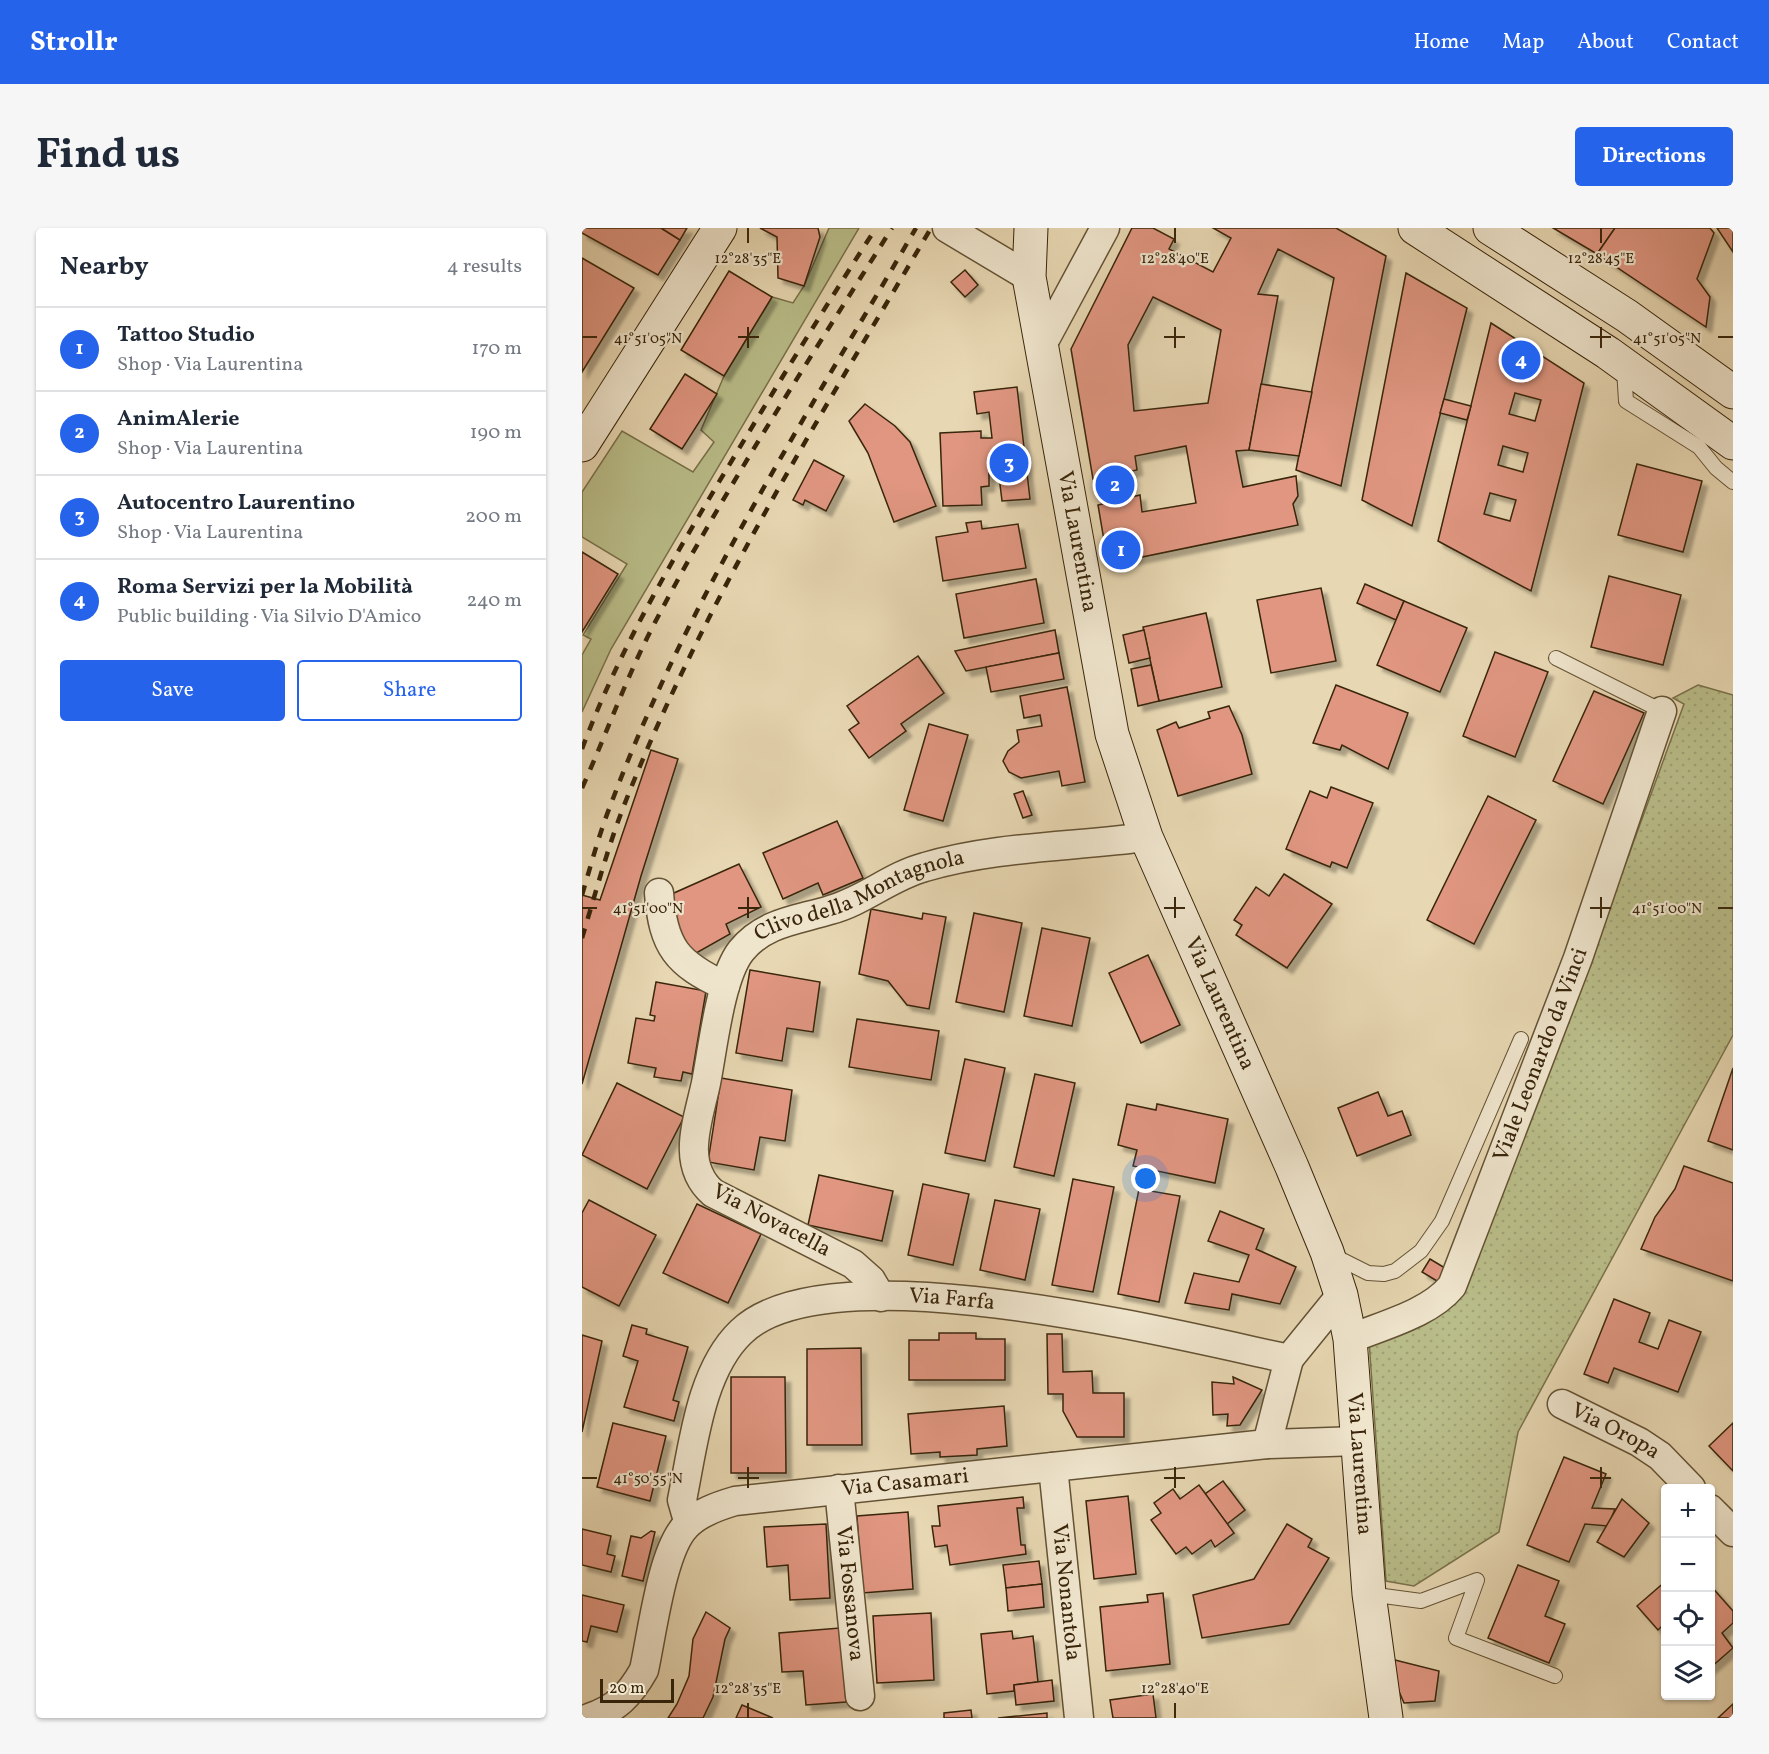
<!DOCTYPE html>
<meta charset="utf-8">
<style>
body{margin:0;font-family:Vollkorn,serif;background:#f6f6f7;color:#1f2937}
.controls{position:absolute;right:18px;bottom:18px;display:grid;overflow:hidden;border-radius:6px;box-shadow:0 2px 4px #0004}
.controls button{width:54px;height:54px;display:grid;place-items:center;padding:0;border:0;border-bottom:2px solid #e0e1e3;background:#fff;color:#1f2937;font:30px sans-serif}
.scale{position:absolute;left:18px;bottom:15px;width:74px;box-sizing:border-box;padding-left:6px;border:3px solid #39250a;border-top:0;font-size:16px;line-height:21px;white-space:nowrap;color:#39250a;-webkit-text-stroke:4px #efe5cd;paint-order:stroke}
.you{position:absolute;left:564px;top:951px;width:21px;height:21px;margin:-15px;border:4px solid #fff;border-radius:50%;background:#1a73e8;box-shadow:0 0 0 9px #1a73e833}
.badge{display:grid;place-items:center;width:39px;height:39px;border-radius:50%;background:#2563eb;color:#fff;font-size:20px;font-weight:700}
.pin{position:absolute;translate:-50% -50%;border:3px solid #fff;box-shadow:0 2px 6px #0006}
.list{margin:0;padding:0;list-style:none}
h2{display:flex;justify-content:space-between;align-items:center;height:78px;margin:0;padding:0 24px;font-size:26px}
h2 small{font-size:20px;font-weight:400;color:#747a83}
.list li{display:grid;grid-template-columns:39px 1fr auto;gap:18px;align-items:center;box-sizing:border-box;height:84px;padding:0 24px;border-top:2px solid #e0e1e3}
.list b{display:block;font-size:22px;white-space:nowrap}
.list p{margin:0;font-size:20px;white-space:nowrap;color:#747a83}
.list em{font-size:20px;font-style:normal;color:#747a83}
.actions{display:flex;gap:12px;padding:18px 24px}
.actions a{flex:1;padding:14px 0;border:2px solid #2563eb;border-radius:6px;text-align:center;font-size:21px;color:#2563eb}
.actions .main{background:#2563eb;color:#fff}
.icon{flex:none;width:33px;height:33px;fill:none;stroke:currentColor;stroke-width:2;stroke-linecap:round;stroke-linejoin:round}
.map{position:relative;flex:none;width:1151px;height:1490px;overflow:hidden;border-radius:6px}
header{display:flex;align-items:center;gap:36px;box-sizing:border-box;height:84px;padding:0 30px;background:#2563eb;color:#fff}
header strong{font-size:28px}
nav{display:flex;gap:33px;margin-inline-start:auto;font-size:21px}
.intro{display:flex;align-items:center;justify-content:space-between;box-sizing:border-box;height:144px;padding:0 36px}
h1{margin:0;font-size:42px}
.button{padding:15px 27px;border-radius:6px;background:#2563eb;color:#fff;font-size:21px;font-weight:700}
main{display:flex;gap:36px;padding:0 36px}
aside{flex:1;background:#fff;border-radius:6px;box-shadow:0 2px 4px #0004}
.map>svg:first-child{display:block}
.grass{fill:#b9bd89;stroke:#79714a;stroke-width:1.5}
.garden{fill:url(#garden-dots);stroke:#79714a;stroke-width:1.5}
.building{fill:#e09681;stroke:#39250a;stroke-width:1.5;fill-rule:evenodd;filter:url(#shadow)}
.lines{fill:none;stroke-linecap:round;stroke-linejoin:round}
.lane-casing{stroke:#645234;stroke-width:16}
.street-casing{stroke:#645234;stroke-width:31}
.secondary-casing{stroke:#39250a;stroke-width:35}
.lane{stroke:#efe5cd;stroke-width:14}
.street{stroke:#efe5cd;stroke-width:28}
.secondary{stroke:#efe5cd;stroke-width:33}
.rail{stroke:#39250a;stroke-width:4.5;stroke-dasharray:10 10;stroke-linecap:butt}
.ticks{fill:none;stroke:#39250a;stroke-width:2}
.labels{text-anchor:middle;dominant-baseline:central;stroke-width:4.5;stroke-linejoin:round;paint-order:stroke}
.street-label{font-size:22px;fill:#39250a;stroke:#efe5cd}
.ticks-label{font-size:15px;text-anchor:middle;fill:#39250a;stroke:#efe5cd;stroke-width:4.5;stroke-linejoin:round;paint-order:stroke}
</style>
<header>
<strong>Strollr</strong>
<nav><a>Home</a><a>Map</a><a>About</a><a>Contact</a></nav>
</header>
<div class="intro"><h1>Find us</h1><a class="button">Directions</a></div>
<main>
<aside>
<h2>Nearby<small>4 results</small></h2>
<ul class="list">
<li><span class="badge">1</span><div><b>Tattoo Studio</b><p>Shop · Via Laurentina</p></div><em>170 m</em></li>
<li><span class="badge">2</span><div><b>AnimAlerie</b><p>Shop · Via Laurentina</p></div><em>190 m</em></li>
<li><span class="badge">3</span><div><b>Autocentro Laurentino</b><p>Shop · Via Laurentina</p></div><em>200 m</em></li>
<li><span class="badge">4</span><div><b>Roma Servizi per la Mobilità</b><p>Public building · Via Silvio D'Amico</p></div><em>240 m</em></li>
</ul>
<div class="actions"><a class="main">Save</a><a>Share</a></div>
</aside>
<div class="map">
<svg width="1151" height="1490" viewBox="0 0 1151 1490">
<defs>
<pattern id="garden-dots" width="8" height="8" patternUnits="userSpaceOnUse" patternTransform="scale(1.5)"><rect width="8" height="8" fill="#b9bd89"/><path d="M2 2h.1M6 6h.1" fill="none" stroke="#a0a275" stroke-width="1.8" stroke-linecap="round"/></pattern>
<filter id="shadow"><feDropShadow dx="5.5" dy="5.5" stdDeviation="1.5" flood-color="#0004"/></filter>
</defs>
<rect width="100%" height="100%" fill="#e7d7b2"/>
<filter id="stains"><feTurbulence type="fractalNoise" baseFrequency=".00333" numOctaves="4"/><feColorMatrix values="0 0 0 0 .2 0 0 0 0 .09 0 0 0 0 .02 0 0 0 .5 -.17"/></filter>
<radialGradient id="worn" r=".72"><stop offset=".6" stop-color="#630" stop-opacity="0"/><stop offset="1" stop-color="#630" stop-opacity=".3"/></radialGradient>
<polygon class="grass" points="247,0 277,0 29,421 0,484 0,427 9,411 1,407 45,336 0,309 0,264 40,203 111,244 132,214 119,202 142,148 190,69 211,75 222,58"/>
<polygon class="garden" points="1116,457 1151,467 1151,807 936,1204 917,1304 832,1358 804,1353 787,1113 848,1087 1000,755 1102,476 1091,470"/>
<g class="building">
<polygon points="0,0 79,0 98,12 76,47 0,5"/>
<polygon points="79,0 105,0 98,12"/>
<polygon points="178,0 236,0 238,9 222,58 196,50 195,9"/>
<path d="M 550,0 L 571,0 L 592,11 L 587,21 L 631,44 L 649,10 L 631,0 L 754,0 L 804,28 L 759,258 L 714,242 L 752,50 L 696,21 L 676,66 L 696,68 L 667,222 L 654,223 L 661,259 L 714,248 L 716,268 L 711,276 L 716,297 L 526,336 L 516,277 L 558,267 L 560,284 L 614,275 L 604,218 L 553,228 L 555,242 L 511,251 L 489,121 ZM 571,69 L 639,102 L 626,175 L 552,183 L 546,117 Z"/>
<polygon points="971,0 1033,0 1015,26"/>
<polygon points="1033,0 1128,0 1132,5 1115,51 1128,69 1124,99 1015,26"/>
<polygon points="1135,0 1151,0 1151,24"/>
<polygon points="0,30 52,60 0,144"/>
<polygon points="383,42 396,57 383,69 369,54"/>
<polygon points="147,43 190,69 142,148 99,122"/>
<polygon points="824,45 885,80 830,298 780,272"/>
<path d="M 909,95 L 1002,155 L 949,363 L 856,313 ZM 933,165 L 959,172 L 953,193 L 927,186 ZM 921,218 L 946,225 L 941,244 L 916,237 ZM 908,265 L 934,272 L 928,293 L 902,286 Z"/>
<polygon points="103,146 135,166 100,221 68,201"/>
<polygon points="679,156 730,164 717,228 667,222"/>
<polygon points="435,159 448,271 420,273 416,240 407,240 407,258 399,259 400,277 361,278 358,205 399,203 399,210 410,210 407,184 395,186 392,164"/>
<polygon points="862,171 889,178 885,192 858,185"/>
<polygon points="283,176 313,198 328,214 354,278 312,294 286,225 267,193"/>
<polygon points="232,232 262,248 244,283 223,272 221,277 211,272"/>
<polygon points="1055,236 1120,253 1101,324 1036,307"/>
<polygon points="399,293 400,301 436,296 444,340 361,353 354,309 386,304 384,295"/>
<polygon points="0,324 36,346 0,404"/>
<polygon points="1027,348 1099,367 1081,437 1009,419"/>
<polygon points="454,351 462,395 382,410 374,366"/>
<polygon points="783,356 822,373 814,392 775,375"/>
<polygon points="739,360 754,433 689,445 675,372"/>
<polygon points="822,373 885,400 858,464 795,437"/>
<polygon points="624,385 640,459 577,473 561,399"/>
<polygon points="473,402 477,425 384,443 373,423"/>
<polygon points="562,402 568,430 547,435 541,407"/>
<polygon points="913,424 966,444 933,529 881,508"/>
<polygon points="477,425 482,451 409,464 404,439"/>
<polygon points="336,428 362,465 319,496 324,503 287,530 267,502 277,495 265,478"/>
<polygon points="569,437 577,473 556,478 549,441"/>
<polygon points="754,457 826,485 806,541 760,517 758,522 731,515"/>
<polygon points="485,459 503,554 480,558 477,543 439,550 427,544 421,533 426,523 437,514 435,502 460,498 458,487 442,490 438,468"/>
<polygon points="1012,463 1062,485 1021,576 971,553"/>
<polygon points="647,478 660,507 670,546 596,568 575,502 594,494 597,500 628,490 626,484"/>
<polygon points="347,496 386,507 361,593 322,582"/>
<polygon points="69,522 96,531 59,648 0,856 0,667 18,672"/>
<polygon points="749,559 791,575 765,640 750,634 748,639 704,621 728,563 745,570"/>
<polygon points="441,563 450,587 441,590 432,566"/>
<polygon points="906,568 954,592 892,716 845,692"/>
<polygon points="255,593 281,650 241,667 236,655 201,671 181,625"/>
<polygon points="157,636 179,679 144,696 148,706 109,728 83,669"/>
<polygon points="702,646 750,676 705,740 654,707 660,697 652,692 674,659 687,668"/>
<polygon points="289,681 340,691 341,685 364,689 347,781 325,777 306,753 277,746"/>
<polygon points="392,685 440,695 422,784 374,774"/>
<polygon points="460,700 508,710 490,798 442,788"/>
<polygon points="566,727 598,797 559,815 527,745"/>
<polygon points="168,742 238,754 231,804 205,800 200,833 154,825"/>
<polygon points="74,754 124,763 110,846 101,844 99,853 72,849 74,840 46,835 54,790 72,793 73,788 68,787"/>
<polygon points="275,791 357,803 349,852 267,839"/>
<polygon points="383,831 423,840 403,933 363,925"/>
<polygon points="1151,840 1151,922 1126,913"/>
<polygon points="453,846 493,855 472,948 432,939"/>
<polygon points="139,850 210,862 203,913 178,909 172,942 126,934"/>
<polygon points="35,855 102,889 65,961 0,927"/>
<polygon points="796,864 806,888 820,883 829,907 775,928 756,880"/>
<polygon points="545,876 574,882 575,876 646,891 633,955 551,938 555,922 536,917"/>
<polygon points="1102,938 1151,955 1151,1053 1059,1021 1073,989 1093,961"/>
<polygon points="237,947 311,963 300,1013 226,997"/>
<polygon points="491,951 532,959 511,1064 470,1057"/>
<polygon points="341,956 387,966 371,1037 326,1027"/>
<polygon points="557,961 598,968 577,1074 536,1066"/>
<polygon points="7,972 74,1007 37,1078 0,1059 0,985"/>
<polygon points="413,972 458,981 443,1052 398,1042"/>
<polygon points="115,976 179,1006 146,1075 81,1045"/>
<polygon points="638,983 682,1001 674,1021 714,1039 698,1076 650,1066 647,1082 603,1075 612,1045 657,1054 667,1027 626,1013"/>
<polygon points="848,1031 868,1043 860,1056 840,1044"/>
<polygon points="1032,1071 1068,1085 1057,1114 1076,1121 1087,1092 1119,1104 1096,1164 1032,1140 1026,1155 1002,1146"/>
<polygon points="50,1097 65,1101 64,1106 106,1119 91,1172 97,1174 92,1193 42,1179 56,1133 41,1128"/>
<polygon points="357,1105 394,1105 394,1111 423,1111 423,1152 327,1152 327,1112 357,1112"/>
<polygon points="465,1106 480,1106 481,1144 510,1143 511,1165 542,1165 542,1209 495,1209 481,1183 481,1166 466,1166"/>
<polygon points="0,1107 20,1113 0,1204"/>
<polygon points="279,1120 280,1217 225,1217 225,1121"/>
<polygon points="149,1149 203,1149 204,1245 149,1245"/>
<polygon points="651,1149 680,1162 658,1197 645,1198 646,1186 631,1187 630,1154 652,1156"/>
<polygon points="422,1178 425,1218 395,1221 395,1227 358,1229 358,1224 329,1226 326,1186"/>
<polygon points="31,1195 84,1208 68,1273 15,1259"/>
<polygon points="1151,1195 1151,1243 1127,1218"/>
<polygon points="982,1229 1024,1246 1010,1280 1033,1281 1026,1298 1003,1296 987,1334 945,1317"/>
<polygon points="641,1253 663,1282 645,1296 623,1266"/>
<polygon points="617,1257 652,1305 633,1319 629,1312 610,1326 604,1319 594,1326 569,1292 579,1285 572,1275 591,1261 598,1271"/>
<polygon points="546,1268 554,1346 512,1351 504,1273"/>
<polygon points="441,1269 442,1280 435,1280 439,1317 443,1317 444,1326 368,1337 365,1317 353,1319 350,1298 358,1298 356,1278"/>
<polygon points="1040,1271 1067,1295 1042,1329 1015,1314"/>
<polygon points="326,1284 331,1361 280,1365 275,1288"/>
<polygon points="244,1296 248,1370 208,1372 206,1337 185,1339 182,1299"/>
<polygon points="705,1296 730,1311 726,1319 747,1330 707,1396 620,1410 611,1367 672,1351"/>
<polygon points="0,1301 29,1308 25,1326 33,1328 29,1344 0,1337"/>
<polygon points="69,1303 73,1304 61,1353 40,1348 49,1308 59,1310"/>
<polygon points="457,1333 460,1356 424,1360 421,1337"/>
<polygon points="936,1337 977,1353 963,1388 983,1396 967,1435 906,1410"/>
<polygon points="1084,1353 1084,1403 1080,1398 1076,1402 1055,1378"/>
<polygon points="460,1356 462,1379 426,1383 424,1360"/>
<polygon points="1128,1357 1151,1383 1151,1395 1140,1405 1151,1420 1128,1440"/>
<polygon points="581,1365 588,1436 524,1443 518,1379 566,1374 565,1367"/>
<polygon points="0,1367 42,1377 35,1404 9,1398 5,1414 0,1413"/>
<polygon points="124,1384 148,1400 143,1411 131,1469 121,1490 86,1490 95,1476 107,1448 111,1411"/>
<polygon points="349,1385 352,1452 295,1455 291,1388"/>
<polygon points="258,1400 264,1474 224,1477 221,1443 200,1444 197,1405"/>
<polygon points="430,1403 431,1411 451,1408 456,1454 432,1457 432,1463 405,1466 399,1406"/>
<polygon points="809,1431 857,1443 853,1473 822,1475 816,1461"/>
<polygon points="470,1452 472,1473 434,1477 432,1457"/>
<polygon points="571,1466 574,1490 531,1490 528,1472"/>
<polygon points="1151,1476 1151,1490 1136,1490"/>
<polygon points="160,1477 191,1490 154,1490"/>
<polygon points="389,1482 390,1490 362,1490 362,1485"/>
<polygon points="465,1485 465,1490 416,1490"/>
</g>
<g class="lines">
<g class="lane-casing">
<g id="lane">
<polyline points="1042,141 1044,173 1117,219 1134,240 1151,254"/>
<polyline points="974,430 1080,483"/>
<polyline points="750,1027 786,1045 802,1046 813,1043 839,1023 860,993 939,811"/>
<polyline points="787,1366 839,1373 895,1352 874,1410 973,1448"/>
</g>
</g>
<g class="street-casing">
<g id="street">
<polyline points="365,0 447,49"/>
<polyline points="460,117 523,0"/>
<path d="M 77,665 C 81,719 95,736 143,758"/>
<path id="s1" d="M 299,1069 L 289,1052 L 271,1036 L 131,965 C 98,936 116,893 124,855 C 131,820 138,750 159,723 C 182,694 216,692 248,682 C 282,673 309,648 343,639 C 414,618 491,619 564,609"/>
<path id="s2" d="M 768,1111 C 801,1097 847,1086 870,1058 L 996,730 L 1080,483"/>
<path id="s3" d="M 980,1176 L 1057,1214 L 1078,1228 L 1109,1260"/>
<polyline points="685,1216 707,1131"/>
<path id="s4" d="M 471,1239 L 497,1490"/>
<path id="s5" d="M 257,1261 L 278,1468"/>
<polyline points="1128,1281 1151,1304"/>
<path id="s6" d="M 109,1293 L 104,1286 L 100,1272 C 111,1219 118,1143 159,1104 C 246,1019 594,1107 707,1131 L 759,1067"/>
<path id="s7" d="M 7,1490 C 34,1481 48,1467 62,1442 C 70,1406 80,1322 104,1298 C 116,1285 136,1278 153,1273 L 685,1216 L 776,1213"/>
</g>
</g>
<g class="secondary-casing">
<g id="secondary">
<path id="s8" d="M 449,0 L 447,49 L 530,506 L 564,609 L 710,939 L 745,1024 L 759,1067 L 768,1111 L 787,1366 L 804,1490"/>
<polyline points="833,0 1026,125 1151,215"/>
<polyline points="908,0 1045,88 1151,164"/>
<polyline points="0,217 138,0"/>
</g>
</g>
<use href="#lane" class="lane"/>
<use href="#street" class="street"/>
<use href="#secondary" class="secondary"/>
<g class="rail">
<path d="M 0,521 C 34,429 84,343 134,259 C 186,172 239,85 294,0"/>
<path d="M 0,560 C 24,507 43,453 69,402 C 141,263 227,132 310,0"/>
<path d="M 0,667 C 9,637 17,606 29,576 C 105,372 225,188 334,0"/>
<path d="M 0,710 C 13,667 25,622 41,580 C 121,375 238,189 349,0"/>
</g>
</g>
<path class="ticks" d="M 166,0 L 166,15M 593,0 L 593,15M 1019,0 L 1019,15M 166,99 L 166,120M 593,99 L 593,120M 1019,99 L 1019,120M 0,109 L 15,109M 156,109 L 177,109M 582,109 L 603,109M 1008,109 L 1029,109M 1136,109 L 1151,109M 166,669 L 166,690M 593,669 L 593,690M 1019,669 L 1019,690M 0,680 L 15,680M 156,680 L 177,680M 582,680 L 603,680M 1008,680 L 1029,680M 1136,680 L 1151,680M 166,1239 L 166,1260M 593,1239 L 593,1260M 1019,1239 L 1019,1260M 0,1250 L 15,1250M 156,1250 L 177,1250M 582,1250 L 603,1250M 1008,1250 L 1029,1250M 166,1475 L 166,1490M 593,1475 L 593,1490"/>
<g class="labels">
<g class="street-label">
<text stroke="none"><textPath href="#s8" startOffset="318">Via Laurentina</textPath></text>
<text stroke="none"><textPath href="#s1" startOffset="588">Clivo della Montagnola</textPath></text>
<text stroke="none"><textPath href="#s8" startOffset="804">Via Laurentina</textPath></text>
<text stroke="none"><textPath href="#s2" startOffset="364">Viale Leonardo da Vinci</textPath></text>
<text transform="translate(189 993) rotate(28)">Via Novacella</text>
<text stroke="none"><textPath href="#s6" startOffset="423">Via Farfa</textPath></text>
<text stroke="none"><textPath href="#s3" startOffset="60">Via Oropa</textPath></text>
<text stroke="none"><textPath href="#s8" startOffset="1290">Via Laurentina</textPath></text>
<text stroke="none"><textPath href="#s7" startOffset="453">Via Casamari</textPath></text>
<text stroke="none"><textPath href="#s4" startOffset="126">Via Nonantola</textPath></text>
<text stroke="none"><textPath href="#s5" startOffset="105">Via Fossanova</textPath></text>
</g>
</g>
<g class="ticks-label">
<text x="166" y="35">12°28'35"E</text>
<text x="593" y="35">12°28'40"E</text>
<text x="1019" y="35">12°28'45"E</text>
<text x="66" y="115">41°51'05"N</text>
<text x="1085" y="115">41°51'05"N</text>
<text x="66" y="685">41°51'00"N</text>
<text x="1085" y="685">41°51'00"N</text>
<text x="66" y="1255">41°50'55"N</text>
<text x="166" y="1465">12°28'35"E</text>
<text x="593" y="1465">12°28'40"E</text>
</g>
<rect width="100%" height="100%" filter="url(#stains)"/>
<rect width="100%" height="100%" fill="url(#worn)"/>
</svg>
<div class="controls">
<button>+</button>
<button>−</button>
<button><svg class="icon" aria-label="locate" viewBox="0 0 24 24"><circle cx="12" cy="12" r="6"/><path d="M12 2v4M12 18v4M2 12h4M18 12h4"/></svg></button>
<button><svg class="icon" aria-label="layers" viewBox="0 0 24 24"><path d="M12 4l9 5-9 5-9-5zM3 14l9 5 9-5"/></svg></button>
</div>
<div class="scale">20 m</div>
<div class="you"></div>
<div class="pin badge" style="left:539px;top:322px">1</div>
<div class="pin badge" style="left:533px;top:257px">2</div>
<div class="pin badge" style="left:427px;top:235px">3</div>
<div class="pin badge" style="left:939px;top:132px">4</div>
</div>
</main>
